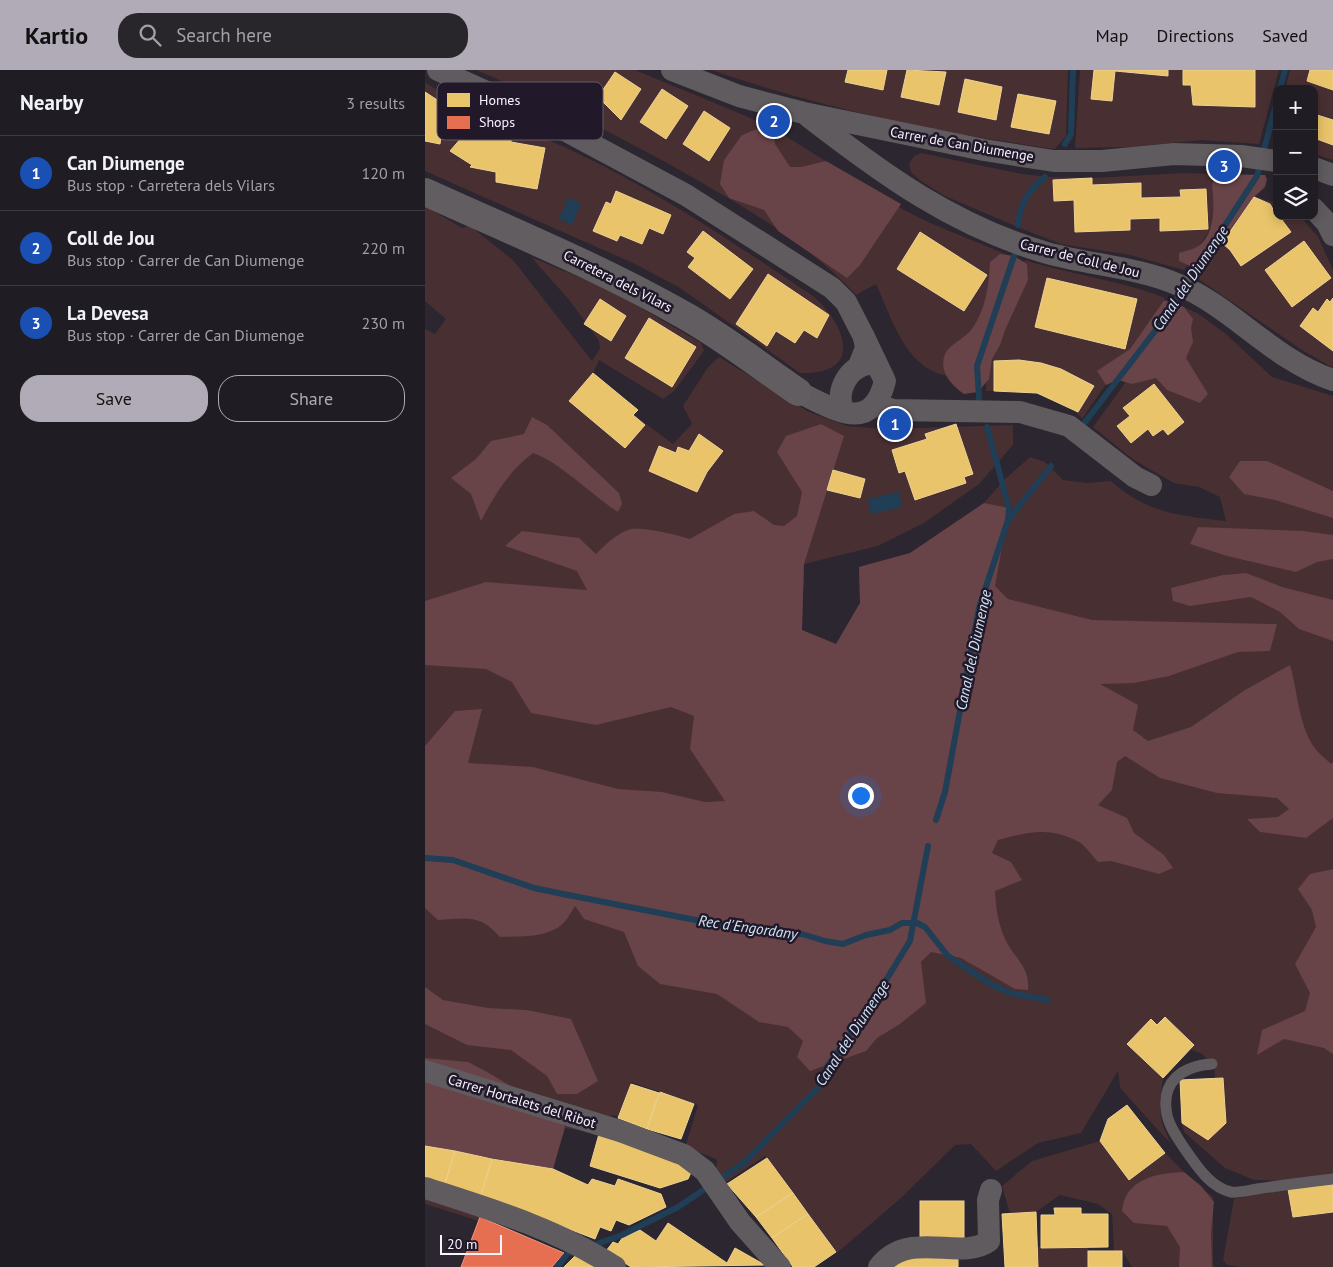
<!DOCTYPE html>
<meta charset="utf-8">
<style>
body{margin:0;font-family:"PT Sans",sans-serif;background:#28252b;color:#f1f3f6}
.controls{position:absolute;right:15px;top:15px;display:grid;overflow:hidden;border-radius:10px;box-shadow:0 2px 12px #0003}
.controls button{width:45px;height:45px;display:grid;place-items:center;padding:0;border:0;border-bottom:1px solid #3d3a41;background:#201c23;color:#f1f3f6;font:25px sans-serif}
.scale{position:absolute;left:15px;bottom:12px;width:62px;box-sizing:border-box;padding-left:5px;border:2px solid #f7f2fe;border-top:0;font-size:14px;line-height:18px;white-space:nowrap;color:#f7f2fe;-webkit-text-stroke:4px #211929;paint-order:stroke}
.you{position:absolute;left:435px;top:725px;width:18px;height:18px;margin:-12px;border:4px solid #fff;border-radius:50%;background:#1a73e8;box-shadow:0 0 0 8px #1a73e833}
.badge{display:grid;place-items:center;width:32px;height:32px;border-radius:50%;background:#b0abb6;color:#fff;font-size:16px;font-weight:700}
.pin{position:absolute;translate:-50% -50%;border:2px solid #fff;box-shadow:0 1px 5px #0006}
.list{margin:0;padding:0;list-style:none}
h2{display:flex;justify-content:space-between;align-items:center;height:65px;margin:0;padding:0 20px;font-size:21px}
h2 small{font-size:16px;font-weight:400;color:#a2a1a6}
.list li{display:grid;grid-template-columns:32px 1fr auto;gap:15px;align-items:center;box-sizing:border-box;height:75px;padding:0 20px;border-top:1px solid #3d3a41}
.list b{display:block;font-size:19px;white-space:nowrap}
.list p{margin:0;font-size:16px;white-space:nowrap;color:#a2a1a6}
.list em{font-size:16px;font-style:normal;color:#a2a1a6}
.actions{display:flex;gap:10px;padding:15px 20px}
.actions a{flex:1;padding:11px 0;border:1px solid #b0abb6;border-radius:20px;text-align:center;font-size:18px;color:#b0abb6}
.actions .main{background:#b0abb6;color:#111}
.icon{flex:none;width:28px;height:28px;fill:none;stroke:currentColor;stroke-width:2;stroke-linecap:round;stroke-linejoin:round}
.map{position:relative;flex:none;width:908px;height:1197px;overflow:hidden}
header{display:flex;align-items:center;gap:30px;box-sizing:border-box;height:70px;padding:0 25px;background:#b0abb6;color:#111}
header strong{font-size:24px}
nav{display:flex;gap:28px;margin-inline-start:auto;font-size:18px}
.search{width:350px;height:45px;background:#28252b;display:flex;align-items:center;gap:12px;box-sizing:border-box;padding:0 18px;border-radius:20px;color:#a2a1a6;font-size:19px}
main{display:flex}
aside{flex:1;background:#201c23}
.map>svg:first-child{display:block}
.green{fill:#482f32}
.forest{fill:#684348}
.water{fill:#203e55}
.homes{fill:#e9c46a;stroke:#edd296}
.shops{fill:#e76f51;stroke:#ec9685}
.lines{fill:none;stroke-linecap:round;stroke-linejoin:round}
.stream{stroke:#203e55;stroke-width:6}
.lane{stroke:#5f5b5e;stroke-width:11}
.street{stroke:#5f5b5e;stroke-width:22}
.secondary{stroke:#615d61;stroke-width:28}
.labels{text-anchor:middle;dominant-baseline:central;stroke-width:5;stroke-linejoin:round;paint-order:stroke}
.street-label{font-size:14px;fill:#f7f2fe;stroke:#211929}
.water-label{font-size:15px;font-style:italic;fill:#d0e7f9;stroke:#211929}
.key{fill:#211929;stroke:#615a69;stroke-width:1}
.key-label{font-size:14px;fill:#f7f2fe}
</style>
<header>
<strong>Kartio</strong>
<div class="search"><svg class="icon" aria-label="search" viewBox="0 0 24 24"><circle cx="10" cy="10" r="6"/><path d="M15 15l6 6"/></svg>Search here</div>
<nav><a>Map</a><a>Directions</a><a>Saved</a></nav>
</header>
<main>
<aside>
<h2>Nearby<small>3 results</small></h2>
<ul class="list">
<li><span class="badge" style="background:#1a4fb4">1</span><div><b>Can Diumenge</b><p>Bus stop · Carretera dels Vilars</p></div><em>120 m</em></li>
<li><span class="badge" style="background:#1a4fb4">2</span><div><b>Coll de Jou</b><p>Bus stop · Carrer de Can Diumenge</p></div><em>220 m</em></li>
<li><span class="badge" style="background:#1a4fb4">3</span><div><b>La Devesa</b><p>Bus stop · Carrer de Can Diumenge</p></div><em>230 m</em></li>
</ul>
<div class="actions"><a class="main">Save</a><a>Share</a></div>
</aside>
<div class="map">
<svg width="908" height="1197" viewBox="0 0 908 1197">
<rect width="100%" height="100%" fill="#2b262f"/>
<g class="green">
<path d="M 51,0 L 210,0 L 321,46 L 359,65 L 479,140 L 503,152 L 585,186 L 542,306 C 534,305 525,307 518,305 C 479,295 466,246 451,214 L 431,225 C 387,177 328,142 272,110 C 198,68 129,33 51,0 Z"/>
<path d="M 286,0 L 643,0 L 641,66 L 630,79 C 514,63 397,38 286,0 Z"/>
<polygon points="655,0 854,0 834,74 777,70 706,77 650,78"/>
<polygon points="865,0 908,0 908,90 889,84 889,19 860,19"/>
<path d="M 0,12 C 42,43 101,59 148,81 C 233,121 310,174 388,226 C 422,256 439,305 375,303 L 255,218 L 210,194 L 0,101 Z"/>
<polygon points="496,83 597,104 626,107 667,108 759,103 820,105 759,200 705,185 636,174 597,159 520,126 496,111 486,102 484,94 489,86"/>
<polygon points="829,127 852,133 852,146 875,146 893,167 908,200 908,298 877,280 772,208"/>
<path d="M 0,136 L 37,158 L 45,156 L 88,190 L 167,291 L 175,279 L 174,271 L 145,231 L 106,187 L 189,222 L 276,273 L 279,281 L 249,321 L 238,329 L 174,290 L 168,303 L 213,340 L 209,345 L 248,374 L 267,354 L 258,336 L 283,297 L 294,287 L 384,342 L 422,356 L 459,359 L 588,355 L 588,375 L 554,414 L 499,453 L 453,476 L 379,494 L 377,560 L 411,574 L 435,533 L 434,497 L 485,483 L 559,433 L 580,409 L 605,387 L 620,392 L 638,410 L 662,413 L 686,411 C 721,443 756,446 801,451 L 795,427 L 774,417 L 749,413 L 724,399 L 705,387 L 668,357 L 756,236 L 772,243 L 801,264 L 847,307 L 908,326 L 908,1105 L 859,1111 L 829,1110 L 800,1098 L 759,1062 L 757,1053 L 783,1070 L 801,1053 L 798,1008 L 790,1008 L 789,996 L 777,984 L 765,979 L 769,974 L 740,947 L 732,955 L 726,949 L 702,974 L 738,1008 C 734,1037 732,1049 747,1075 L 695,1018 L 693,1001 L 656,1063 L 613,1073 L 571,1101 L 546,1074 L 530,1075 L 477,1127 L 412,1183 L 340,1086 L 301,1112 L 291,1099 L 292,1090 C 281,1083 271,1083 260,1078 L 273,1035 L 206,1012 L 193,1046 L 187,1045 L 174,1064 L 140,1058 L 128,1099 L 0,1076 L 0,259 L 10,264 L 21,249 L 0,231 Z"/>
<path d="M 600,190 C 646,205 695,210 740,228 L 657,349 C 638,321 591,320 561,321 L 562,290 L 568,271 Z"/>
<polygon points="675,1071 704,1109 740,1083 772,1115 788,1127 788,1194 790,1197 707,1197 697,1181 689,1181 687,1144 673,1134 635,1125 611,1142 585,1144 577,1116 607,1091"/>
<polygon points="863,1119 868,1147 908,1142 908,1197 816,1197 802,1195 798,1190 809,1129"/>
<polygon points="0,1128 55,1147 54,1151 0,1134"/>
<polygon points="612,1177 663,1177 663,1197 613,1197"/>
</g>
<g class="forest">
<polygon points="337,57 348,60 350,74 365,97 376,97 401,91 476,134 435,195 422,208 353,161 339,140 304,128 295,114 299,90 317,65"/>
<path d="M 794,104 L 840,105 L 842,109 L 840,117 L 829,127 L 777,198 L 767,197 L 754,191 L 754,183 C 760,181 771,179 776,174 C 791,159 789,135 787,114 Z"/>
<path d="M 575,184 L 589,186 L 602,194 L 603,210 L 580,260 L 575,275 L 567,289 L 564,309 L 553,322 L 539,324 C 526,315 512,300 521,282 C 525,275 541,267 547,259 C 561,239 564,215 565,192 Z"/>
<polygon points="739,230 759,237 768,249 766,258 768,272 761,288 783,324 775,333 742,320 731,308 707,314 693,310 681,315 672,301 705,279"/>
<path d="M 107,347 L 122,355 L 194,423 L 197,434 L 193,442 C 168,426 133,391 108,383 C 84,401 70,424 56,451 L 46,424 L 26,408 L 51,389 L 66,371 L 99,364 Z"/>
<path d="M 396,354 L 419,366 L 379,494 L 377,560 L 411,574 L 435,533 L 434,497 L 485,483 L 559,433 L 584,438 L 570,516 L 583,529 L 667,550 L 852,554 L 845,581 L 813,582 L 744,606 L 709,613 L 675,614 L 713,635 L 708,660 L 723,671 L 766,657 L 820,620 L 865,595 C 873,622 873,653 889,677 C 893,683 901,689 906,694 L 908,692 L 908,748 L 881,768 L 835,762 L 822,749 L 853,747 L 864,739 L 852,728 L 792,723 L 735,708 L 700,686 L 692,692 L 687,720 L 673,735 L 702,748 L 709,763 L 739,785 L 748,798 L 734,804 L 686,791 L 673,792 C 667,786 661,776 654,772 C 625,756 603,762 573,770 L 567,783 L 586,792 L 597,810 L 570,821 C 571,839 573,854 581,871 C 591,890 605,897 603,920 L 590,919 L 536,888 L 506,882 L 496,892 L 501,933 L 475,954 L 452,968 L 441,981 L 385,1001 L 372,987 L 378,971 L 363,957 L 334,952 L 292,924 L 235,914 L 213,896 L 199,862 L 159,849 L 150,836 C 147,840 145,845 142,849 C 127,869 97,866 75,867 C 55,844 42,848 13,850 L 0,838 L 0,676 L 30,641 L 57,639 L 43,693 L 108,697 L 193,719 L 237,722 L 280,732 L 300,731 L 265,679 L 269,646 L 246,637 L 171,655 L 106,643 L 87,612 L 61,599 L 0,595 L 0,531 L 61,512 L 162,520 L 152,501 L 80,476 L 97,461 L 154,468 L 171,484 C 180,475 191,464 203,460 C 213,455 254,465 265,469 L 309,444 L 329,441 L 349,455 L 359,456 L 372,446 L 377,422 L 352,382 L 361,366 Z"/>
<polygon points="815,391 842,391 908,421 908,448 850,430 819,424 804,407"/>
<polygon points="773,457 878,461 908,465 908,489 892,492 871,502 802,486 765,474"/>
<polygon points="821,503 857,517 908,530 908,571 874,559 855,542 826,527 765,536 748,531 746,518 798,505"/>
<polygon points="908,799 908,984 899,978 859,969 832,985 837,960 880,941 885,923 870,894 891,857 887,840 873,819 885,804"/>
<polygon points="0,917 18,930 63,938 102,940 146,949 173,1011 152,1024 132,1024 122,1006 86,980 42,975 0,954"/>
<polygon points="0,988 43,992 64,1003 129,1042 140,1057 128,1099 0,1076"/>
<path d="M 759,1102 L 776,1116 L 789,1132 L 786,1163 L 787,1197 L 754,1197 L 755,1177 L 742,1156 L 709,1153 L 697,1141 C 700,1109 731,1103 759,1102 Z"/>
</g>
<g class="water">
<polygon points="143,128 156,133 147,155 134,149"/>
<polygon points="474,422 477,437 446,444 443,429"/>
</g>
<g class="homes">
<polygon points="423,0 462,0 458,20 420,12"/>
<polygon points="482,0 521,2 514,35 476,27"/>
<polygon points="669,0 743,0 743,6 690,1 687,31 666,29"/>
<polygon points="758,0 830,0 830,37 768,35 766,15 758,15"/>
<polygon points="885,0 908,0 908,20 882,11"/>
<polygon points="190,2 216,19 196,50 173,27"/>
<polygon points="540,9 577,17 571,50 533,42"/>
<polygon points="237,19 263,36 241,69 215,52"/>
<polygon points="0,22 20,35 15,74 0,71"/>
<polygon points="593,24 631,31 624,64 586,57"/>
<polygon points="279,41 305,58 284,91 258,74"/>
<polygon points="889,44 908,50 908,75 889,68"/>
<polygon points="45,47 77,57 75,67 86,69 86,72 120,78 112,119 71,112 71,102 45,97 47,95 25,81 37,67"/>
<polygon points="667,108 667,115 716,113 716,128 756,127 755,120 781,119 783,159 735,161 735,148 705,149 705,160 650,162 649,130 629,131 628,110"/>
<polygon points="191,121 246,145 238,164 224,158 217,174 195,165 192,171 168,161 181,132 186,134"/>
<polygon points="829,127 845,134 852,146 854,146 866,162 816,196 805,180 797,173"/>
<polygon points="278,161 328,199 305,229 263,197 270,188 262,182"/>
<polygon points="495,162 562,205 539,241 472,199"/>
<polygon points="879,171 906,208 867,237 840,200"/>
<polygon points="343,204 404,245 392,268 379,260 370,273 351,261 342,276 311,254"/>
<polygon points="622,208 712,229 700,279 610,257"/>
<polygon points="908,228 908,281 875,256 888,238 893,242 902,229 905,232"/>
<polygon points="175,229 201,246 186,271 159,254"/>
<polygon points="224,248 271,277 247,317 200,288"/>
<polygon points="594,290 616,293 636,299 669,316 653,342 612,323 569,321 569,291"/>
<polygon points="168,303 213,340 208,345 220,355 200,378 144,331"/>
<polygon points="729,314 759,352 743,365 738,359 728,366 723,359 706,373 692,356 705,346 698,338"/>
<polygon points="531,354 548,404 539,407 541,413 490,430 480,401 474,403 467,380 502,369 500,364"/>
<polygon points="274,364 298,381 282,402 272,422 224,401 234,376 251,383 253,377 264,381"/>
<polygon points="408,400 440,409 435,428 402,420"/>
<polygon points="740,947 769,975 738,1008 702,974 726,949 732,955"/>
<polygon points="798,1008 801,1053 783,1070 757,1053 755,1010"/>
<polygon points="206,1014 234,1023 222,1059 193,1048"/>
<polygon points="235,1022 269,1034 256,1069 222,1059"/>
<polygon points="702,1035 740,1083 704,1110 675,1071 683,1049"/>
<polygon points="174,1064 268,1098 263,1109 235,1118 165,1096"/>
<polygon points="0,1076 30,1081 20,1114 0,1108"/>
<polygon points="30,1081 67,1089 56,1125 20,1114"/>
<polygon points="342,1088 368,1123 331,1147 302,1114"/>
<polygon points="67,1089 128,1099 163,1115 167,1109 190,1116 193,1109 236,1124 241,1137 204,1155 191,1150 186,1161 175,1157 170,1169 56,1125"/>
<polygon points="908,1114 908,1142 868,1147 863,1119"/>
<polygon points="368,1123 383,1144 347,1168 331,1147"/>
<rect x="495" y="1131" width="44" height="44"/>
<polygon points="629,1138 656,1138 656,1144 683,1144 683,1177 616,1178 616,1145 630,1145"/>
<polygon points="611,1142 613,1197 580,1197 577,1144"/>
<polygon points="383,1144 411,1182 389,1197 368,1197 347,1168"/>
<polygon points="243,1153 302,1193 310,1178 340,1195 206,1197 181,1181 188,1172 193,1174 198,1167 215,1160 231,1171"/>
<rect x="663" y="1181" width="34" height="16"/>
<polygon points="533,1183 533,1197 467,1197 485,1185"/>
<polygon points="150,1186 180,1197 139,1197"/>
</g>
<polygon class="shops" points="55,1147 139,1183 127,1197 36,1197"/>
<g class="lines">
<g class="stream">
<polyline points="855,19 860,0"/>
<polyline points="640,74 646,64 648,0"/>
<path d="M 593,155 C 595,134 604,119 620,107"/>
<polyline points="554,328 552,296 589,186"/>
<polyline points="562,357 584,438 583,450"/>
<polyline points="654,360 740,248 832,106 852,31"/>
<polyline points="511,750 520,722 554,538 583,450 626,396"/>
<polyline points="0,788 28,790 109,818 138,824 306,857 343,863 377,864 400,871 418,874 441,865 465,860 477,853 492,853 500,857 523,886 567,915 585,923 623,930"/>
<polyline points="166,1176 197,1165 253,1137 320,1092 395,1016 401,998 444,938 485,871 503,776"/>
<polyline points="132,1197 143,1183 151,1181"/>
</g>
<path class="lane" d="M 787,994 C 758,996 735,1011 742,1045 C 745,1059 756,1073 764,1085 C 774,1099 787,1118 806,1122 C 813,1123 825,1120 832,1119 C 858,1115 883,1112 908,1109"/>
<g class="street">
<polyline points="13,0 106,42 261,125 407,218 421,232 439,267"/>
<polyline points="247,0 314,26 379,43 559,80 629,91 677,91 749,84 816,86 852,91"/>
<path d="M 384,47 C 459,105 529,156 622,183 C 665,195 713,197 754,215 C 809,238 848,290 908,310"/>
<polyline points="889,98 908,105"/>
<polyline points="889,139 902,153 908,165"/>
<path d="M 373,322 C 408,338 446,366 460,311 L 439,267 L 441,278 L 433,298"/>
<polyline points="450,334 468,340 595,342 644,356 710,407 726,415"/>
<path d="M 419,341 C 408,323 425,293 446,294"/>
<polyline points="0,1001 195,1061 259,1085 280,1101 315,1152 355,1197"/>
<path d="M 0,1118 C 65,1139 132,1159 190,1197"/>
<path d="M 454,1197 C 484,1158 535,1192 564,1171 L 563,1130 L 566,1120"/>
</g>
<path class="secondary" d="M 0,122 C 86,161 174,197 257,244 C 297,266 335,296 373,322"/>
</g>
<g class="labels">
<g class="street-label">
<text transform="translate(537 74) rotate(10)">Carrer de Can Diumenge</text>
<text transform="translate(655 188) rotate(14)">Carrer de Coll de Jou</text>
<text transform="translate(193 211) rotate(27)">Carretera dels Vilars</text>
<text transform="translate(97 1031) rotate(17)">Carrer Hortalets del Ribot</text>
</g>
<g class="water-label">
<text transform="translate(765 208) rotate(-56)">Canal del Diumenge</text>
<text transform="translate(548 580) rotate(-78)">Canal del Diumenge</text>
<text transform="translate(323 857) rotate(8)">Rec d'Engordany</text>
<text transform="translate(427 963) rotate(-57)">Canal del Diumenge</text>
</g>
</g>
<rect x="12" y="12" width="166" height="58" rx="8" class="key"/>
<rect x="22" y="23" width="23" height="14" fill="#e9c46a"/>
<rect x="22" y="46" width="23" height="13" fill="#e76f51"/>
<g class="key-label">
<text x="54" y="35">Homes</text>
<text x="54" y="57">Shops</text>
</g>
</svg>
<div class="controls">
<button>+</button>
<button>−</button>
<button><svg class="icon" aria-label="layers" viewBox="0 0 24 24"><path d="M12 4l9 5-9 5-9-5zM3 14l9 5 9-5"/></svg></button>
</div>
<div class="scale">20 m</div>
<div class="you"></div>
<div class="pin badge" style="left:470px;top:354px;background:#1a4fb4">1</div>
<div class="pin badge" style="left:349px;top:51px;background:#1a4fb4">2</div>
<div class="pin badge" style="left:799px;top:96px;background:#1a4fb4">3</div>
</div>
</main>
